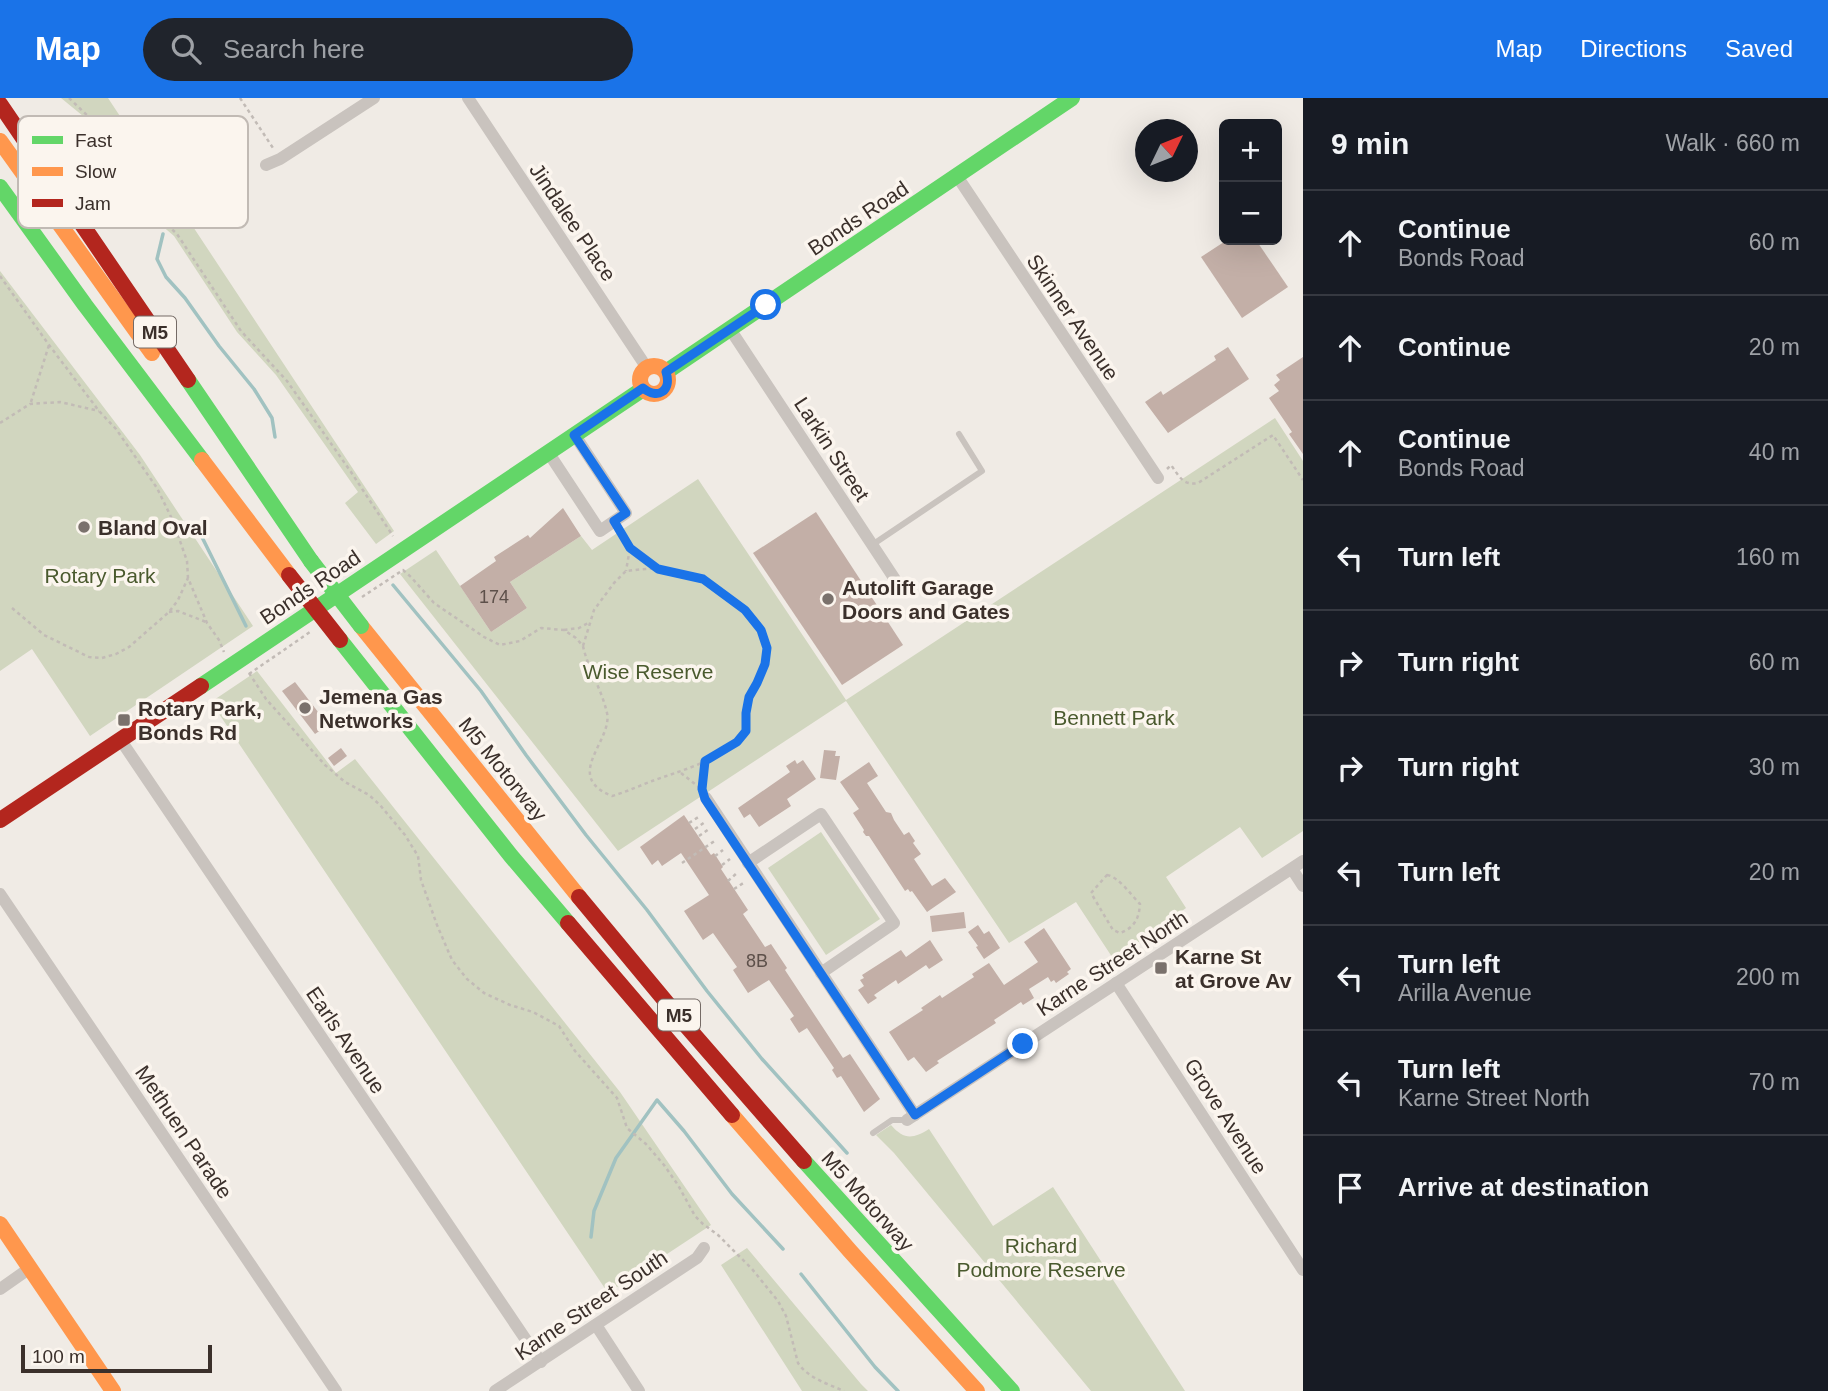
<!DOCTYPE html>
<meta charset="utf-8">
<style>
body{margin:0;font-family:Helvetica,sans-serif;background:#20242c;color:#f1f3f6}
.controls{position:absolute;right:21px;top:21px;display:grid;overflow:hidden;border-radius:10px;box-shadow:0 7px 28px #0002}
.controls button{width:63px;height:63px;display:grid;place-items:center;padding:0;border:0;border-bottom:2px solid #363941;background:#171b24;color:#f1f3f6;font:35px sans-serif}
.compass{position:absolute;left:1135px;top:21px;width:63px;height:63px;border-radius:50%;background:#171b24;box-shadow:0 7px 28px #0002;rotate:47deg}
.scale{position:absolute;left:21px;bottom:18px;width:191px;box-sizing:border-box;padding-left:7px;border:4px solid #3b302b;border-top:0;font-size:19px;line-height:24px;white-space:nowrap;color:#3b302b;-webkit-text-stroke:5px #fbf5ee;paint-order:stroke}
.stop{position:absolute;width:21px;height:21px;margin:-16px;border:5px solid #1a73e8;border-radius:50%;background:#fff}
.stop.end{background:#1a73e8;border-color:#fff;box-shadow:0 2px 7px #0008}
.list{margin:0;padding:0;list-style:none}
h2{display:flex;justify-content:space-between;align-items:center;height:91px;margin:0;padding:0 28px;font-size:30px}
h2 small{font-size:23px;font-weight:400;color:#9ea1a6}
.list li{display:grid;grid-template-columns:46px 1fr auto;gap:21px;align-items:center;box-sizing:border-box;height:105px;padding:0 28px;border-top:2px solid #363941}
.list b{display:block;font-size:26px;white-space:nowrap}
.list p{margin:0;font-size:23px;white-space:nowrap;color:#9ea1a6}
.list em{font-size:23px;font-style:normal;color:#9ea1a6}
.icon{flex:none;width:38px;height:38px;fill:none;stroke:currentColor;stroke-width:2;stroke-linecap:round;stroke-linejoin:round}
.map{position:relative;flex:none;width:1303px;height:1293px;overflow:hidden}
header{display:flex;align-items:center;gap:42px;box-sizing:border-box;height:98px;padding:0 35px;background:#1a73e8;color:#fff}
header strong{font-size:33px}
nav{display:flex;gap:38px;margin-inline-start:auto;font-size:24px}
.search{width:490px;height:63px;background:#20242c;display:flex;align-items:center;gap:18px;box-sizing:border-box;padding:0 24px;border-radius:38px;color:#9ea1a6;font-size:26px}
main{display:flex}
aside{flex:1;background:#171b24}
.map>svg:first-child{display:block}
.green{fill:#d1d6bf}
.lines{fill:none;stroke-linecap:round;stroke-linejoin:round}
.stream{stroke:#a1c2c1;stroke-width:3.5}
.building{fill:#c3afa7}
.path{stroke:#c2bbb6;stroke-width:2.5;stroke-dasharray:3.5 3.5;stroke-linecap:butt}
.lane{stroke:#c9c3be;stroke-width:6}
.street{stroke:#c9c3be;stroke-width:12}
.fast{stroke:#63d668;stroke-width:16}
.slow{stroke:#ff974d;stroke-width:16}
.jam{stroke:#b3261e;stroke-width:16}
.fast-bridge{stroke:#63d668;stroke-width:16}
.jam-bridge{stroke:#b3261e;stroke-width:16}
.route{stroke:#1a73e8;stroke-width:9}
.poi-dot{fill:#7a716c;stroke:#fbf5ee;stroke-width:2.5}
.labels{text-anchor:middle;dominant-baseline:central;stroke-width:7;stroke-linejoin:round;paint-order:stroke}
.number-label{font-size:18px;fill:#5d504a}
.shield{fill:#fbf5ee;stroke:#756b66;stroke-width:2}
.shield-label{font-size:19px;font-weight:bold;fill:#3b302b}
.street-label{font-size:21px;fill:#3b302b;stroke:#fbf5ee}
.poi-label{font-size:21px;font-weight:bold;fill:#3b302b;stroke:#fbf5ee;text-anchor:start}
.park-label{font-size:21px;fill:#4a5a2e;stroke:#fbf5ee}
.key{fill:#fbf5ee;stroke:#c1bab4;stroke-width:2}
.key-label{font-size:19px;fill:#3b302b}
</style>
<header>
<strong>Map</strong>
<div class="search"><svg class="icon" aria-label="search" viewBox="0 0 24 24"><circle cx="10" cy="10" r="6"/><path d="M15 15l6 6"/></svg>Search here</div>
<nav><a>Map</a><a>Directions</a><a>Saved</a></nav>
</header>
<main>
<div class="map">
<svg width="1303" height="1293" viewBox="0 0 1303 1293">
<rect width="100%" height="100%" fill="#f0ebe5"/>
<g class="green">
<polygon points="61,0 108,0 394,433 376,446 345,405 358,394 276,277 237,234 174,138 160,126 91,27 83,18"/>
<polygon points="0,173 140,357 253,528 90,638 32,551 0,573"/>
<polygon points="1275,320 1303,363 1303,733 1262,760 1240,729 1166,779 1186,810 1114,862 1076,804 1009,845 846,603 618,753 400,476 436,452 491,534 527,510 510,484 581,438 592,452 698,381 846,602"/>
<polygon points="257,573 336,675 355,661 620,994 711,1127 608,1195 211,604"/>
<polygon points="821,734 880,821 826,857 768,770"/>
<path d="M 891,1027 C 904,1042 913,1041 929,1031 L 993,1128 L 1053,1089 L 1185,1293 L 1091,1293 L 894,1055 L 876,1037 Z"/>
<polygon points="747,1150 861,1286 868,1293 802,1293 721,1167"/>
</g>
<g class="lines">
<g class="stream">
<polyline points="163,136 157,161 166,179 185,200 219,248 254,291 272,320 275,339"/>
<polyline points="196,427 246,528"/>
<polyline points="393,487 481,593 526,657 586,737 647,812 707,893 762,961 847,1055"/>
<polyline points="591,1139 594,1113 616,1060 657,1002 684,1033 732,1096 783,1151"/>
<polyline points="801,1176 875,1269 898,1293"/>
</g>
</g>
<g class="building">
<polygon points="1227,142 1256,142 1288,189 1242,220 1201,159"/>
<polygon points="1228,249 1249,281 1168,335 1145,304 1161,293 1163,297 1216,262 1214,258"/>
<polygon points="1303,259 1303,356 1289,336 1292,334 1269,300 1279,293 1274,287 1280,282 1276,277"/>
<polygon points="563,410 581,438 510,484 527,510 491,534 460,488 496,463 494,459 528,437 530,440"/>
<polygon points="816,414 903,547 842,587 753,455"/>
<polygon points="295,584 328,627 315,636 282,593"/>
<polygon points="341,650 347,658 334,668 328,660"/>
<polygon points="824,652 836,653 835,658 840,658 836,682 820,680"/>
<polygon points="795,662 797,666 803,662 816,681 787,701 791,708 759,729 750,716 744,720 738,710 790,674 786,668"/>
<polygon points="869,664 878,678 867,685 886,714 891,715 894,722 904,737 909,734 915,743 913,745 921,756 914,761 932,788 945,780 956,794 927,814 912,793 910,794 908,791 905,793 869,738 866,738 863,734 864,732 853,715 859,711 840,684"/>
<polygon points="684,717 711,757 714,755 723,769 721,771 748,812 743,816 765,849 771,846 787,870 785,872 843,960 850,956 880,1001 864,1014 841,978 837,980 832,972 834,970 807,930 799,935 790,921 794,918 769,882 748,895 733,872 737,869 713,835 703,842 684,813 709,797 681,755 662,768 658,762 652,767 640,749"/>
<polygon points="964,814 966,830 932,834 930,818"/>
<polygon points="978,827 984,836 989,833 1000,850 984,861 976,849 978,848 968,834"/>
<polygon points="1044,830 1071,871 1067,874 1069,876 1056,885 1054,882 1051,884 1048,879 1029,891 1034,900 1023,907 1021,904 994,922 996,925 937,963 939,965 926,974 914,959 908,963 889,934 923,912 921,910 940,897 942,900 974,879 972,876 989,865 1004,887 1038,864 1024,844"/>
<polygon points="930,842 943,862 929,871 926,867 898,886 896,882 874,897 877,900 868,906 858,892 864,888 860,882 864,880 862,877 901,852 906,859"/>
</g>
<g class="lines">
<g class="path">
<polyline points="69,0 91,21 159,119 177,136 241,233 287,283 351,374 393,438"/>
<polyline points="240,0 273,50"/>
<polyline points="0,178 49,247 99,313 116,331 157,390 173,423 187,463 188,480 207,525 219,542 224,554"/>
<polyline points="31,304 49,247"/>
<polyline points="0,325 30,306 60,304 99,313"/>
<path d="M 1167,371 L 1171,367 C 1179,378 1183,388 1198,385 L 1273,337 L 1303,382"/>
<polyline points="620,433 630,450 626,473"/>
<polyline points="630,450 658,471"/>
<path d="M 362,499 L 403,472 L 411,479 L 434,505 L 484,539 L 500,547 L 520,543 L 541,530 L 564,532 L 576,540 L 583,548 C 588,571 602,592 607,615 C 613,643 562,678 612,698 C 626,694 639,688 652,683 C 677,674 720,662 739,642 C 750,629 743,612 750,597 C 757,582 767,569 767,552 C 767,542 760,531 754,523 C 732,494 695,473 658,471 C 648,470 636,472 626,473 L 614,485 L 594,512 L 583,548"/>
<polyline points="12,510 44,537 89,559 102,560 116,556 129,549 169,514 178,502 188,480"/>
<polyline points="169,514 178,513 206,524"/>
<polyline points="564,532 579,530 590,524"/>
<path d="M 249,575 L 266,601 L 325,667 L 345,684 L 369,697 L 380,707 L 405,737 L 418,758 L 421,782 L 437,827 L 452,862 L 467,881 L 484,895 L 510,907 L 533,914 L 559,928 L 575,953 L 617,1000 L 627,1030 L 646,1046 L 664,1067 L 678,1087 L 695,1118 L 703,1126 L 718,1137 L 752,1171 L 778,1203 L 786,1218 L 798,1265 C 808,1280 828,1286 844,1293"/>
<polyline points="249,576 310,534"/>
<polyline points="681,675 700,690"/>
<polyline points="703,687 705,663"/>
<polyline points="689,725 700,718"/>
<polyline points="695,731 705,724"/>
<polyline points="699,738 709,731"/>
<polyline points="715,758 723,752"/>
<polyline points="682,765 716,742"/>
<polyline points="722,767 730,761"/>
<path d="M 1107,777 C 1119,779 1131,797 1140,806 C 1139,821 1134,830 1120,835 L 1113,832 L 1091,795 Z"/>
<polyline points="728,783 738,774"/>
<polyline points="734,791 745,784"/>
</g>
<g class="lane">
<polyline points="872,447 982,373 959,336"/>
<polyline points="873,1035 892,1022 907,1022"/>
</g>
<g class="street">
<polyline points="468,0 647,270"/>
<polyline points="266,67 280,61 374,0"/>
<polyline points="957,78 1158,380"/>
<polyline points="730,231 902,492"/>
<polyline points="548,354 600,433 626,415 574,336"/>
<polyline points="120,641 541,1264"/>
<polyline points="706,700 915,1017"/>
<polyline points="748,765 821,716 894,825 821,875"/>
<polyline points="1292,771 1303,788"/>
<polyline points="0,796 336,1293"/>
<polyline points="1116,885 1303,1172"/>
<polyline points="907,1022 1303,763"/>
<polyline points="0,1191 30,1170"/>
<polyline points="596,1227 639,1293"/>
<polyline points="495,1293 697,1160 704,1150"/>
</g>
<g class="fast">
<polyline points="0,89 85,207 202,362"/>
<polyline points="666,274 1072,0"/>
<polyline points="188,282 311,463"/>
<polyline points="340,542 511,758 568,825"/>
<polyline points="201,588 643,291"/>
<polyline points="804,1063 1012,1293"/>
</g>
<g class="slow">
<polyline points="0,43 152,255"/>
<circle cx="654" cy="282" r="14"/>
<polyline points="202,362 289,477"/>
<polyline points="361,528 579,799"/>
<polyline points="732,1017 850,1153 977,1293"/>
<polyline points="0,1126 113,1293"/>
</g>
<g class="jam">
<polyline points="0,6 188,282"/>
<polyline points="0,722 201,588"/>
<polyline points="579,799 682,923 804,1063"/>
<polyline points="568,825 732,1017"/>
</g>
<polyline class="fast-bridge" points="311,463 361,528"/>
<polyline class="jam-bridge" points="289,477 340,542"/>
</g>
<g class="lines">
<path class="route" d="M 766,207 L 666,274 C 672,293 658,302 643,290 L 574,337 L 626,415 L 614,423 L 630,450 L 658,471 L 703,481 L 745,512 L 761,532 L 767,550 L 765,566 L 757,585 L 749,599 L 746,615 L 746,633 L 737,644 L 705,663 L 702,691 L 705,701 L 915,1017 L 1023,946"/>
</g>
<g class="poi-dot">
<circle cx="84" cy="429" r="7"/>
<circle cx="828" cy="501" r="7"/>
<circle cx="305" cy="610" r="7"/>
<rect x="117" y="615" width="14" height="14" rx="3.5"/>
<rect x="1154" y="863" width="14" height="14" rx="3.5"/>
</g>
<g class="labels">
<g class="number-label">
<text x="494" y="499">174</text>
<text x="757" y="863">8B</text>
</g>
<g class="shield">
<rect x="134" y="218.5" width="42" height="31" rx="5"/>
<rect x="658" y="901.5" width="42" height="31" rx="5"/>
</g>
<g class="shield-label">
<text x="155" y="234">M5</text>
<text x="679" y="917">M5</text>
</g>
<g class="street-label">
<text transform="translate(858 120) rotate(-34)">Bonds Road</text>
<text transform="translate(573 124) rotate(56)">Jindalee Place</text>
<text transform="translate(1073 219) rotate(56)">Skinner Avenue</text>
<text transform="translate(832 351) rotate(57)">Larkin Street</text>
<text transform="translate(310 489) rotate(-34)">Bonds Road</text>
<text transform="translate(503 671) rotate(51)">M5 Motorway</text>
<text transform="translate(1112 865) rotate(-33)">Karne Street North</text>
<text transform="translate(346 942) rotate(56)">Earls Avenue</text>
<text transform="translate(1226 1018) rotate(57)">Grove Avenue</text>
<text transform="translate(184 1034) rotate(56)">Methuen Parade</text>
<text transform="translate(868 1103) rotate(48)">M5 Motorway</text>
<text transform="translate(591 1207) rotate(-34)">Karne Street South</text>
</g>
<g class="poi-label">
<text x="98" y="429">Bland Oval</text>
<text x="842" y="489">Autolift Garage<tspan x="842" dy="24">Doors and Gates</tspan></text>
<text x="319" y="598">Jemena Gas<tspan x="319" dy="24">Networks</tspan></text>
<text x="138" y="610">Rotary Park,<tspan x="138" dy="24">Bonds Rd</tspan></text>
<text x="1175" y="858">Karne St<tspan x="1175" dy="24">at Grove Av</tspan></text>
</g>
<g class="park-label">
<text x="100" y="477">Rotary Park</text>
<text x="648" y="573">Wise Reserve</text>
<text x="1114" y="619">Bennett Park</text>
<text x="1041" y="1147">Richard<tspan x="1041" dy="24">Podmore Reserve</tspan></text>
</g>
</g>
<rect x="18" y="18" width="230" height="112" rx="10" class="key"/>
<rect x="32" y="38" width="31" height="8" fill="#63d668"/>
<rect x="32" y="69" width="31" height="9" fill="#ff974d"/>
<rect x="32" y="101" width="31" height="8" fill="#b3261e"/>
<g class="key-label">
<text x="75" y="49">Fast</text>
<text x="75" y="80">Slow</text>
<text x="75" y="112">Jam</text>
</g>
</svg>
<div class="controls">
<button>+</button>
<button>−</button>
</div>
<svg class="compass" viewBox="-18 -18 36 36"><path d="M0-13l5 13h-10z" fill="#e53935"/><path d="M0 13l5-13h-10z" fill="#9ea1a6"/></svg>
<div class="scale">100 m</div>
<div class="stop" style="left:766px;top:207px"></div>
<div class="stop end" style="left:1023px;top:946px"></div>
</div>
<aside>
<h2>9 min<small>Walk · 660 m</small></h2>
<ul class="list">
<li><svg class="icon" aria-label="ahead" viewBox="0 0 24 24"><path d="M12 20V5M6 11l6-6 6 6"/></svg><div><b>Continue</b><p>Bonds Road</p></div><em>60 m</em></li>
<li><svg class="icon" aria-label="ahead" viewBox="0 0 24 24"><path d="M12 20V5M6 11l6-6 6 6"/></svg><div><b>Continue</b></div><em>20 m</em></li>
<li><svg class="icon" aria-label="ahead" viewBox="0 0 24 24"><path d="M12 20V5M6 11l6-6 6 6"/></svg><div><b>Continue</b><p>Bonds Road</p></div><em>40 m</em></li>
<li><svg class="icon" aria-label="left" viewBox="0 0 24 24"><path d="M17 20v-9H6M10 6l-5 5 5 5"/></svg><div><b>Turn left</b></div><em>160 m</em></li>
<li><svg class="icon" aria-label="right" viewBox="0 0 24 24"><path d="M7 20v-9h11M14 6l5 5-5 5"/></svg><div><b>Turn right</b></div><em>60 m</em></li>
<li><svg class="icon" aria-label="right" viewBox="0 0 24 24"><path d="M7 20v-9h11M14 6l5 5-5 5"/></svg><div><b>Turn right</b></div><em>30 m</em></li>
<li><svg class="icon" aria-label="left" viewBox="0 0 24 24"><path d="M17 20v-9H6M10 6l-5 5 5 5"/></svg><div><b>Turn left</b></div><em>20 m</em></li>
<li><svg class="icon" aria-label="left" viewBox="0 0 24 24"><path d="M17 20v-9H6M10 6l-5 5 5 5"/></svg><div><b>Turn left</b><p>Arilla Avenue</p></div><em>200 m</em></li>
<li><svg class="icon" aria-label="left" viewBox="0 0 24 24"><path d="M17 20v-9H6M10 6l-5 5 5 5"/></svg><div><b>Turn left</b><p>Karne Street North</p></div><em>70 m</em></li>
<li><svg class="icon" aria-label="arrive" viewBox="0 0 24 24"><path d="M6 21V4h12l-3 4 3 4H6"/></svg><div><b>Arrive at destination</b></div></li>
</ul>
</aside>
</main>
